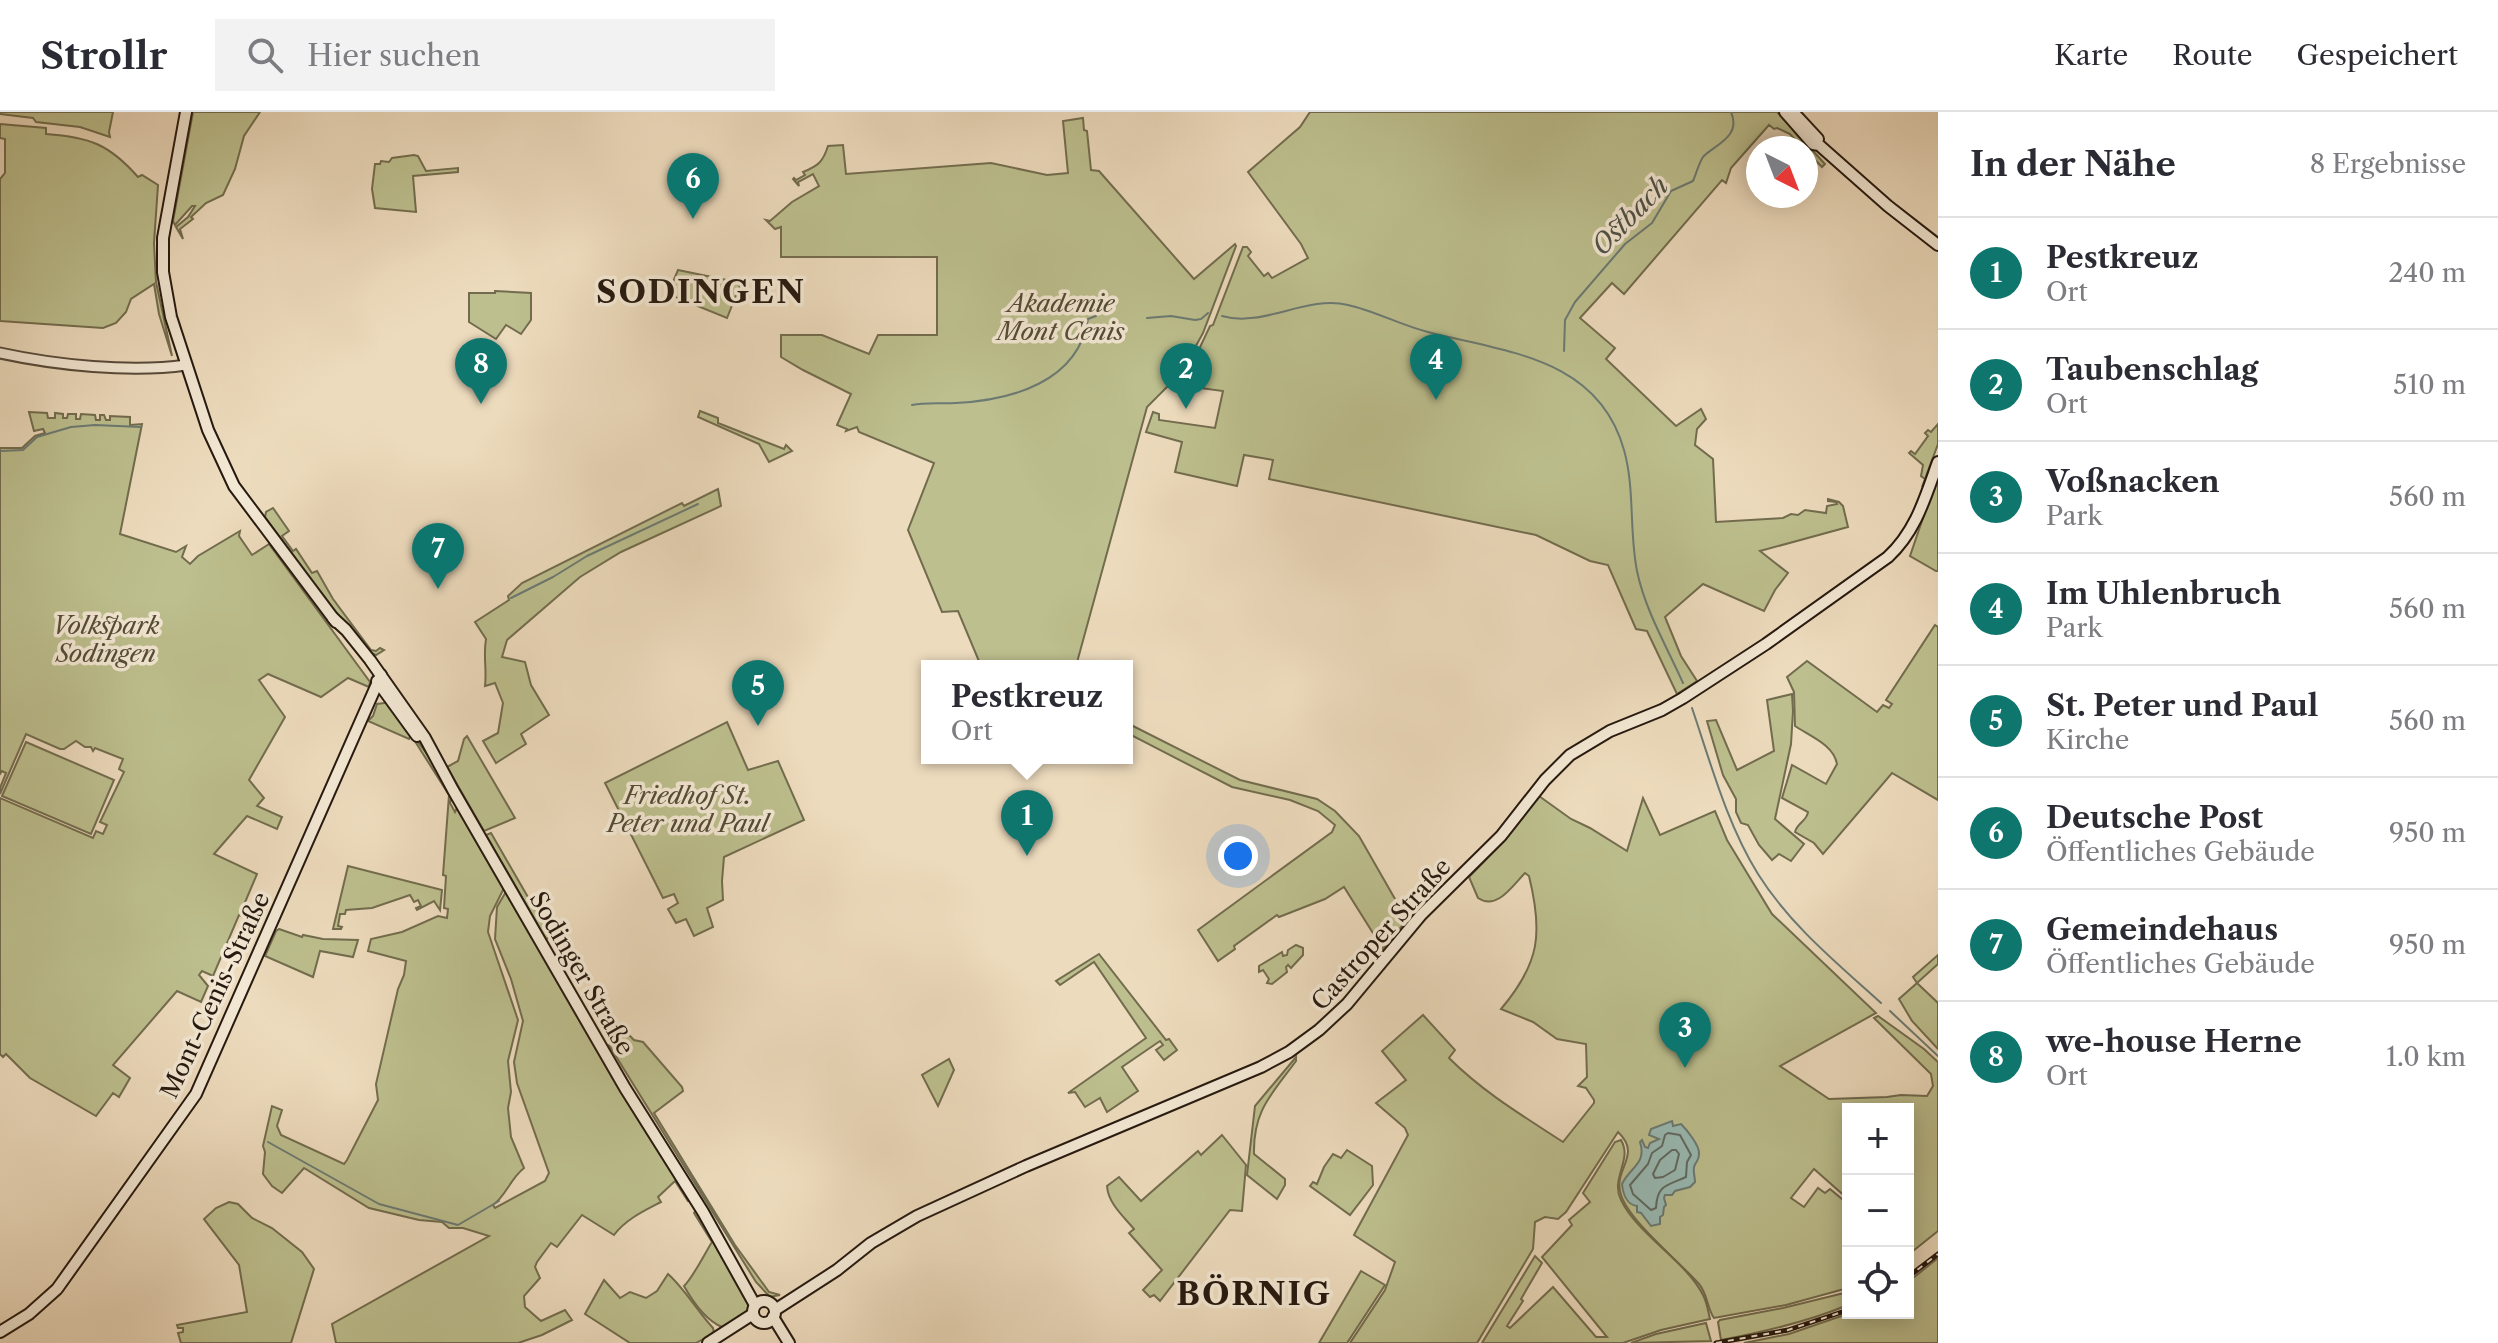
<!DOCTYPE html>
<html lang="de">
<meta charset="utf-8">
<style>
body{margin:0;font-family:"Libre Caslon Text",serif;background:#f2f2f3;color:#2b2b33}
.controls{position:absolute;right:24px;bottom:24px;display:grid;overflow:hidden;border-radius:0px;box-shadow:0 4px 20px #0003}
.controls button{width:72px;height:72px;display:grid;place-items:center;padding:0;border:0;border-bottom:2px solid #e1e1e2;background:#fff;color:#2b2b33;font:40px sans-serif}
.compass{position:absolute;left:1746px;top:24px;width:72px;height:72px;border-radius:50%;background:#fff;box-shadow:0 4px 20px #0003;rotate:138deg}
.you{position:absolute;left:1238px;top:744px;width:28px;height:28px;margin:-20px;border:6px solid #fff;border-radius:50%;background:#1a73e8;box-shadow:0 0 0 12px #1a73e833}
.badge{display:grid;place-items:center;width:52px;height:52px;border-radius:50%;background:#0f766e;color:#fff;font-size:26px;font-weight:700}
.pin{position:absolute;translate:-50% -66px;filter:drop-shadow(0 2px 4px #0008)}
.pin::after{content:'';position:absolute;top:42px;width:28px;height:24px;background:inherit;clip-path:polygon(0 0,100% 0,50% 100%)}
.popup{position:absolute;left:921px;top:548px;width:212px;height:104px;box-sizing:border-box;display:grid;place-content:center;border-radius:0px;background:#fff;filter:drop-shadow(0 2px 6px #0005);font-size:26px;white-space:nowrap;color:#7c7c81}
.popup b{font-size:30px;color:#2b2b33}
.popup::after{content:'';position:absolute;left:50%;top:100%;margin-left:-16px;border:16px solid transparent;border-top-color:#fff}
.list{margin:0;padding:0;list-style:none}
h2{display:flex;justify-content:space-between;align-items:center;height:104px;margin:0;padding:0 32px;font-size:34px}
h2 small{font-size:26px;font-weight:400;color:#7c7c81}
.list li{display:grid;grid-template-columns:52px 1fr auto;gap:24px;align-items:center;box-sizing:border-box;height:112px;padding:0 32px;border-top:2px solid #e1e1e2}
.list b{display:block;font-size:30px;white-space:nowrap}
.list p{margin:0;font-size:26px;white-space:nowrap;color:#7c7c81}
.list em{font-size:26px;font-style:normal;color:#7c7c81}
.icon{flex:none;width:44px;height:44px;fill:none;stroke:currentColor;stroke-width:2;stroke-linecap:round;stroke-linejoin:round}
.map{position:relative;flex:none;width:1938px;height:1231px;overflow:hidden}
header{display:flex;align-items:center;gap:48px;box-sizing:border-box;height:112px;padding:0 40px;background:#fff;border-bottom:2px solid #e1e1e2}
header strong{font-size:38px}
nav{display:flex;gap:44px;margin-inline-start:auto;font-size:28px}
.search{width:560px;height:72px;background:#f2f2f3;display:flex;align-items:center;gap:20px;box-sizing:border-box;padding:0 28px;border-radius:0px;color:#7c7c81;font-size:30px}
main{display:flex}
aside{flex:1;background:#fff}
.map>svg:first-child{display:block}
.green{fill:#bdbf8e;stroke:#726c4e;stroke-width:2}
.water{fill:#99bbb5;stroke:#6b7a73;stroke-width:2}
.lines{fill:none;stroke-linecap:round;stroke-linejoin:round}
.shore{stroke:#606a62;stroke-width:2}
.stream{stroke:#6b7a73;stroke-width:2}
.tertiary-casing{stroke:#584a3a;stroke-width:13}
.secondary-casing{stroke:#26190f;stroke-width:14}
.tertiary{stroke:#f3e8d4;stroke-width:9}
.secondary{stroke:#f3e8d4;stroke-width:10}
.rail-casing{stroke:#26190f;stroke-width:5}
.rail{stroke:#f3e8d4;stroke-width:2;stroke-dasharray:6;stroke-linecap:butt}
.labels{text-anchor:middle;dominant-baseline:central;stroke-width:7;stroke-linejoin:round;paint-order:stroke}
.park-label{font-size:24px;font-style:italic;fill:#534b35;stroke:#f3e8d4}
.street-label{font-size:24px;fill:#26190f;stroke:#f3e8d4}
.water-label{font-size:26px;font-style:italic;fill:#4e5249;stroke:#f3e8d4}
.district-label{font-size:32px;font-weight:bold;letter-spacing:2px;fill:#26190f;stroke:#f3e8d4}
</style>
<header>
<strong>Strollr</strong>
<div class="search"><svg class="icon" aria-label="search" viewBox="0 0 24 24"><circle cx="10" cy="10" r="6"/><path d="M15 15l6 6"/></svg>Hier suchen</div>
<nav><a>Karte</a><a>Route</a><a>Gespeichert</a></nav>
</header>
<main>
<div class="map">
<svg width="1938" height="1231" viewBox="0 0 1938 1231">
<rect width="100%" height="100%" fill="#eddbbd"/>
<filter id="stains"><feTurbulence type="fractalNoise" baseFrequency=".0025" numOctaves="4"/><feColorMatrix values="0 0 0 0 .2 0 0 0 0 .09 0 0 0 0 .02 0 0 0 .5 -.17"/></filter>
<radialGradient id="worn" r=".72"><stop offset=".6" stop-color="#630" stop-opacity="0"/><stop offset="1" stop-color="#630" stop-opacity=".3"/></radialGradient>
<g class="green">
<polygon points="0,0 113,0 109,20 110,25 80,15 36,10 33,6 0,2"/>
<polygon points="193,0 260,0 244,24 235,57 223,83 206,91 191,105 193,107 180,117 183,127 176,115 188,105 195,94 192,94 175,113 173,109"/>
<polygon points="1310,0 1777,0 1825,52 1822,55 1806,39 1806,36 1802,36 1790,22 1777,16 1774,17 1769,13 1731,56 1726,71 1722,68 1624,182 1612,171 1580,206 1615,236 1606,247 1676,314 1701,297 1706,307 1697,317 1695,333 1713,347 1716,410 1783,406 1791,402 1798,403 1805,398 1826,401 1827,394 1837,392 1836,390 1828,389 1828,387 1839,390 1843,394 1848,415 1760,439 1788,461 1775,478 1764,499 1703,472 1665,505 1681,544 1697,569 1677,582 1647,519 1636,517 1608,453 1590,449 1536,423 1269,367 1273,348 1244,343 1237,374 1175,360 1182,330 1146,320 1153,300 1159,302 1159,308 1215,316 1223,279 1186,274 1179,269 1194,248 1210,214 1213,213 1243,135 1247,135 1251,140 1248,144 1264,164 1268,161 1272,166 1308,146 1301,132 1248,60 1300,15"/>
<path d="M 1083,6 L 1084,18 L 1087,19 L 1091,58 L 1099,59 L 1194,167 L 1235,132 L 1236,134 L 1203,221 L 1181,261 L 1147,295 L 1076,554 L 981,554 L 958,499 L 942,500 L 908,418 L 934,351 L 859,320 L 857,315 L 846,319 L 847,317 L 837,313 L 851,282 L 803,258 L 781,245 L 781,223 L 822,223 L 869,242 L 878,223 L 937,223 L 937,145 L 781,145 L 781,115 L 775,117 L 766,108 L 770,109 L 792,90 L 819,74 L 813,62 L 798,70 L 799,74 L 793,67 L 794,66 L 796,68 L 805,63 L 803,60 C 818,54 823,50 828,34 L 843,33 L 846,62 L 991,51 L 1047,63 L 1068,61 L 1063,9 Z"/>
<path d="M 0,12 L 46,16 L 46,22 C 89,25 109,32 138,65 L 142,63 L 158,73 L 154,131 L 156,170 L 172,244 L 159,202 L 154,172 L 131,187 L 126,200 L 116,211 L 103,216 L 0,209 L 0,67 L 5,61 L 5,27 L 0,26 Z"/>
<polygon points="414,43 418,44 426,59 458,56 458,60 413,64 416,100 375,96 372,77 375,52 380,52 381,49 389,50 392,46"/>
<polygon points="678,158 741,171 727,206 668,182"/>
<polygon points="495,179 531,181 531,208 521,222 506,213 496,227 469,210 469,181 495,181"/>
<polygon points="700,299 718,306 718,311 784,337 786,333 792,339 769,350 759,332 698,305"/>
<polygon points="29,300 47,301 48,306 55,306 55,301 63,302 63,306 67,306 68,302 76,302 76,307 80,307 81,302 95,303 96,308 100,308 100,303 104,303 106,308 110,308 110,304 130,305 130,313 142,312 120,422 176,440 186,434 182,445 190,452 198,444 240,419 239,424 252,443 269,432 370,570 369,575 348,566 321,585 268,562 259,568 285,605 249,668 264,686 257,694 282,705 277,717 247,704 214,742 257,762 243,795 261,804 257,810 239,803 213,864 202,859 199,863 208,874 201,890 177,879 113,953 130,966 119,985 113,981 96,1004 30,966 6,942 3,945 0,942 0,686 93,726 96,719 103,722 107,713 100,710 124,660 119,657 123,647 95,636 93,639 91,635 85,635 76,629 64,637 60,637 26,622 0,682 0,676 6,661 2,659 0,662 0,336 22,336 35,324 45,321 43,317 34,319"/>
<polygon points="1938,312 1938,332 1922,375 1925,367 1921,364 1923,353 1909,341 1911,339 1915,342 1928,324 1925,321 1928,318 1931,320"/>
<polygon points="1938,362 1938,459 1936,459 1910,444"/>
<path d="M 718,377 L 721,394 L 621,440 L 580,465 L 507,528 L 502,545 L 525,550 L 531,573 L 549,603 L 521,622 L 526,632 L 496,651 L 483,629 L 498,621 L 503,591 L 495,571 L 485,574 C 487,557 483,544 486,527 L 475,510 L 509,488 L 508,484 L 522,471 L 682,391 L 684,394 Z"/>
<polygon points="273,396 289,419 282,424 293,439 296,437 312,461 317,459 333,487 371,538 376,539 380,536 384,538 376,543 369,540 328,492 265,405 266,400"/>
<path d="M 1935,513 L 1938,515 L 1938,688 L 1892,661 L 1823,742 L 1814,731 L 1795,720 C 1797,711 1807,709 1808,700 L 1782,686 L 1792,653 L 1826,672 L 1837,652 C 1834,633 1810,624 1795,614 L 1794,580 L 1787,565 L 1807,549 L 1877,600 L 1883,593 L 1889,596 L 1892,592 L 1886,588 Z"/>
<polygon points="1792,582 1793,599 1791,632 1775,707 1804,732 1791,749 1779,742 1772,748 1759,733 1748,713 1741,711 1736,700 1736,687 1723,663 1707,609 1716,608 1737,658 1774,639 1767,588"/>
<path d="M 386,588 L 430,646 L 452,684 L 450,691 L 455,700 L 458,694 L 505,774 L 490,804 L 488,820 L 518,908 L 508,949 L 511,980 L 508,996 L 511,1025 L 524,1056 C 510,1067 506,1084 493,1093 L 495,1096 L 545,1069 L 549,1061 L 517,971 L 514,950 L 523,909 L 511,867 L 495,827 L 497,795 L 507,778 L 692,1088 L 688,1089 L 675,1069 L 658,1085 L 661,1090 C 644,1099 626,1107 614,1123 L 582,1103 L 557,1135 L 551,1131 L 537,1150 L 535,1155 L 540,1166 L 524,1184 L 525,1195 L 541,1209 L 565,1198 L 572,1208 L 542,1223 L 518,1231 L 336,1231 L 332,1212 L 489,1124 L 463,1116 L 449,1116 L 442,1110 L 419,1108 L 369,1096 L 304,1056 L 282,1081 L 272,1074 L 263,1062 L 265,1040 L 263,1034 L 272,994 L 282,998 L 277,1014 L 281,1023 L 344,1052 L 347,1048 L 378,988 L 376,972 L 398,877 L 404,863 L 406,849 L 368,839 L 371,827 L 402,820 L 438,804 L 447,806 L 448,797 L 444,796 L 446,764 L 443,763 L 449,683 L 411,623 L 409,627 L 368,609 L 373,604 L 377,592 L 384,591 Z"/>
<polygon points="727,610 748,658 778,649 804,708 724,745 722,769 723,788 707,796 713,815 694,824 686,807 676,811 668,797 678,791 674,782 663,786 605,671"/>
<polygon points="1127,611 1240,668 1317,687 1335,699 1359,724 1407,808 1383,837 1344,775 1325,787 1279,805 1277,803 1234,834 1235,837 1218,849 1198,818 1332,720 1335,713 1318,699 1290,688 1232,675 1127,621"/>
<polygon points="467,624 515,706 484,719 447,655 458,649 464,627"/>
<polygon points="26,630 114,668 91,722 2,684"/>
<path d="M 1539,684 L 1571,707 L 1590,716 L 1627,739 L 1643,686 L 1660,723 L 1715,699 L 1727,728 L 1772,802 L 1876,901 L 1780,954 L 1829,987 L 1887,985 L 1901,983 L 1927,984 L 1933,974 L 1931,962 L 1874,906 L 1878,904 L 1924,937 L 1938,950 L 1938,1119 L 1908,1143 L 1908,997 L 1848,997 L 1848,1087 L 1814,1057 L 1791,1086 L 1804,1095 L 1818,1076 L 1825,1081 L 1830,1077 L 1848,1092 L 1848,1176 L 1786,1193 L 1714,1206 C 1707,1196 1708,1183 1699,1172 C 1680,1150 1629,1109 1621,1083 C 1612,1057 1643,1044 1618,1020 L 1566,1100 L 1558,1107 L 1545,1105 L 1535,1110 L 1533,1137 L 1477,1231 L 1350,1231 L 1385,1178 L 1395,1150 L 1354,1123 L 1408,1023 L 1405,1016 L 1376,991 L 1406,968 L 1382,939 L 1423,903 L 1455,938 L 1449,946 C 1483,980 1523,1004 1563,1030 L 1594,991 L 1594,988 L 1586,976 L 1578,974 L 1587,965 L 1586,932 L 1557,927 L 1533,910 L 1501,897 C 1540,851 1543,821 1529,764 L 1525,761 C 1513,773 1497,799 1478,786 L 1469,765 L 1502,731 Z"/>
<polygon points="491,721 551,825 546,827 486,723"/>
<polygon points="348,754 442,778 440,798 434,789 417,798 416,796 421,794 418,788 414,790 410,783 372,796 346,798 345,802 340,802 338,814 342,815 341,817 333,817"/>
<polygon points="279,817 302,825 303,823 323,827 358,828 353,845 320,839 313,865 265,844 276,819"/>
<polygon points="1296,833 1303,836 1303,843 1291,856 1288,853 1286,855 1287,860 1272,872 1267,871 1269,867 1263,858 1259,860 1259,854 1282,840 1283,844 1287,843 1288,838"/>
<polygon points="1099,842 1166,928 1169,927 1177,938 1164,948 1156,938 1163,933 1160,929 1122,955 1138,979 1107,1000 1100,986 1085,995 1075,980 1068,981 1146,926 1094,850 1060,873 1056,869"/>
<polygon points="1938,843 1938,852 1917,871 1938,891 1938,937 1912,909 1899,887 1917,871 1913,865"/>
<polygon points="628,922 634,928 643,930 682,975 683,979 654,1001 735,1133 769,1180 780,1183 770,1185 756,1170 609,933"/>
<path d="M 1296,945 L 1296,949 C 1272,982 1253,998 1254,1042 L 1285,1067 L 1285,1073 L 1277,1087 L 1247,1063 L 1255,994 Z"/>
<polygon points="949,947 954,958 938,994 922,963"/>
<path d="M 1222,1023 L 1246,1053 L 1242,1099 L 1230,1098 L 1160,1189 L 1154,1183 L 1150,1185 L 1143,1178 L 1162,1158 L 1129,1121 L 1134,1117 C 1123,1104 1108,1091 1107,1074 L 1119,1065 L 1141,1089 L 1198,1039 L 1201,1043 Z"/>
<path d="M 1621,1028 C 1633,1048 1610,1066 1621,1088 C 1638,1123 1686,1149 1703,1183 C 1707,1190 1708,1199 1710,1207 L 1661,1218 L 1623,1231 L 1482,1231 L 1535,1144 L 1542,1151 L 1521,1187 L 1523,1189 L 1507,1214 L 1510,1216 L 1553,1175 L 1596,1225 L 1607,1225 L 1542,1145 L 1572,1113 L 1569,1108 L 1590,1090 L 1583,1081 L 1615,1030 Z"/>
<polygon points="1347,1038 1372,1054 1373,1073 1350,1103 1310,1074 1313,1070 1317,1072 1324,1055 1333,1042 1341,1046"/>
<polygon points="229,1090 238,1092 252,1106 272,1116 302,1140 314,1157 291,1231 181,1231 178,1221 183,1220 183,1216 178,1216 177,1213 247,1200 239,1153 204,1107 216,1096"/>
<path d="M 696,1098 L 749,1192 L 747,1201 L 722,1215 C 705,1208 693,1190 684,1174 C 692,1167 705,1141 712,1130 L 694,1101 Z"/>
<polygon points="1938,1146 1938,1231 1744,1231 1789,1222 1850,1201 1908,1201 1908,1170"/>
<polygon points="1361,1159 1385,1173 1347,1231 1319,1231"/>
<path d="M 668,1162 C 685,1177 697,1199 713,1216 L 714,1221 L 696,1231 L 630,1231 L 585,1202 L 604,1168 L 620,1186 L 630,1180 L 646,1186 L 657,1179 Z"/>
<path d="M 1848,1180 L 1848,1193 C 1807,1210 1764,1220 1721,1228 L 1718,1210 L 1720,1208 L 1783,1196 Z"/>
<polygon points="1706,1211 1711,1229 1631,1231 1656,1222"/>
</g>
<path class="water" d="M 1672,1009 L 1673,1014 L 1681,1012 C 1687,1018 1700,1034 1699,1042 C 1699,1050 1696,1048 1694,1055 C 1693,1060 1695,1065 1695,1070 L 1690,1075 L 1675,1079 L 1672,1083 L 1665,1083 L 1664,1086 L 1666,1093 L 1664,1095 L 1663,1103 L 1660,1105 L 1660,1112 L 1651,1114 L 1641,1101 L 1637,1100 L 1637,1094 C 1627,1093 1623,1082 1622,1072 C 1630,1055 1647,1052 1640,1030 L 1642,1028 L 1645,1035 L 1648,1036 L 1650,1031 L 1659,1027 L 1649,1023 L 1651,1017 Z"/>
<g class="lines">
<g class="shore">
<path d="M 1668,1021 L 1680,1023 L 1691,1043 L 1687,1050 L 1686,1065 C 1666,1074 1657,1073 1656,1096 L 1651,1098 L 1633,1082 L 1630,1073 L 1648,1052 L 1652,1041 L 1662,1034 L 1665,1023 Z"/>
<polygon points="1672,1038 1676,1038 1679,1042 1675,1058 1663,1065 1655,1066 1653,1062 1660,1048"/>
</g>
<g class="stream">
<path d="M 1222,204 C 1263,216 1306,183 1348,193 C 1375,199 1400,213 1428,220 C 1505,240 1598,245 1624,338 C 1635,377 1629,419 1637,459 C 1645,498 1667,535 1683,571"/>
<polyline points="1147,206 1171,204 1195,208 1201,207 1208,201"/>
<path d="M 1564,239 L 1565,208 L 1575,190 L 1625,132 L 1652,111 L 1671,79 L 1693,69 C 1696,62 1699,51 1703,45 C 1714,33 1742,25 1731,0"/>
<path d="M 912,293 C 926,290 941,292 956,291 C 1012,288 1078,270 1088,207 L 1096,204"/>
<polyline points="0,339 23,338 37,325 71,315 95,313 141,315"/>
<polyline points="511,486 553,465 587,444 698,392"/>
<path d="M 1692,596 C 1711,652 1727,712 1758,762 C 1790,813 1837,851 1881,891"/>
<polyline points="1890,899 1938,944"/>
<polyline points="268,1030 379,1092 458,1113 499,1089"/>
</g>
<g class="tertiary-casing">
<path id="tertiary" d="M 0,241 C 55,253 131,261 186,253"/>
</g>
<g class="secondary-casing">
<g id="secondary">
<polyline points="186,0 163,126 163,160 171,205 208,318 234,374 336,510"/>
<polyline points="1785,0 1813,32 1819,33 1888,94 1938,133"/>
<polyline points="1793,0 1818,27"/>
<polyline points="333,506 346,518 370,548 425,626 453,678 625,976 703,1100 755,1193"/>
<polyline points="377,569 417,624"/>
<circle cx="764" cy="1200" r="11"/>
<path d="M 775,1198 L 837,1158 L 871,1131 L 917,1104 L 1026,1054 L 1261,955 L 1289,940 L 1319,918 L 1347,892 L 1421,803 L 1501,724 L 1545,668 L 1570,643 L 1610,619 L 1662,598 L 1683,586 L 1766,532 L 1888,445 C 1916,419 1925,386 1938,350"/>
<polyline points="773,1205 789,1231"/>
<polyline points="0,1220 29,1202 57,1177 196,982 381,563"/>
<polyline points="708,1231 753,1202"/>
</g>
</g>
<use href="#tertiary" class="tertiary"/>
<use href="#secondary" class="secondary"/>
<g class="rail-casing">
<g id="rail">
<polyline points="1908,1165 1938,1142"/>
<polyline points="1716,1231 1788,1218 1848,1198"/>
</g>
</g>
<use href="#rail" class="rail"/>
</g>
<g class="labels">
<g class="park-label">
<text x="1061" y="191">Akademie<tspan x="1061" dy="28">Mont Cenis</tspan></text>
<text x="106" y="513">Volkspark<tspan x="106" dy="28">Sodingen</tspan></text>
<text x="688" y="683">Friedhof St.<tspan x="688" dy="28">Peter und Paul</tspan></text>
</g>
<g class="street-label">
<text transform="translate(1381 822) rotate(-48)">Castroper Straße</text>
<text transform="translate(582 861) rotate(60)">Sodinger Straße</text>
<text transform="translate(215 883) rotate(-65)">Mont-Cenis-Straße</text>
</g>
<g class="water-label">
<text transform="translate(1630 104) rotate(-46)">Ostbach</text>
</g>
<g class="district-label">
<text x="701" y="179">SODINGEN</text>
<text x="1254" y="1181">BÖRNIG</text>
</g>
</g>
<rect width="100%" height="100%" filter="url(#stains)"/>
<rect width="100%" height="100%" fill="url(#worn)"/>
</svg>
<div class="controls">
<button>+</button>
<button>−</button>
<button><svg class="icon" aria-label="locate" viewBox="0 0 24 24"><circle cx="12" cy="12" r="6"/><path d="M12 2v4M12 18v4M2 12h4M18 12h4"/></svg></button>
</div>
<svg class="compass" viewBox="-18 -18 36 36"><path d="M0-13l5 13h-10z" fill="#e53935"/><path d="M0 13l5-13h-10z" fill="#7c7c81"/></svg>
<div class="you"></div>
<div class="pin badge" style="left:1027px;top:744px">1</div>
<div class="popup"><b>Pestkreuz</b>Ort</div>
<div class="pin badge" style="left:1186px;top:297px">2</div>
<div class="pin badge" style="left:1685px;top:956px">3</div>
<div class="pin badge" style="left:1436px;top:288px">4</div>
<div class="pin badge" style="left:758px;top:614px">5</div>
<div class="pin badge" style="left:693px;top:107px">6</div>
<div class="pin badge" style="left:438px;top:477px">7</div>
<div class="pin badge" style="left:481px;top:292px">8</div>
</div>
<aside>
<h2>In der Nähe<small>8 Ergebnisse</small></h2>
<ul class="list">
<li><span class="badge">1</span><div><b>Pestkreuz</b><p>Ort</p></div><em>240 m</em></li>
<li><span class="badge">2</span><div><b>Taubenschlag</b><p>Ort</p></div><em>510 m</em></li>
<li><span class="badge">3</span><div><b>Voßnacken</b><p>Park</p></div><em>560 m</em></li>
<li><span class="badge">4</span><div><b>Im Uhlenbruch</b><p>Park</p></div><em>560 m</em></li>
<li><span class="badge">5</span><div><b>St. Peter und Paul</b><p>Kirche</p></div><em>560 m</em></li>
<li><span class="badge">6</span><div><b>Deutsche Post</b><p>Öffentliches Gebäude</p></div><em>950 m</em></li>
<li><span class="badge">7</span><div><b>Gemeindehaus</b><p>Öffentliches Gebäude</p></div><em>950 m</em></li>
<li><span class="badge">8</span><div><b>we-house Herne</b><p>Ort</p></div><em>1.0 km</em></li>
</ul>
</aside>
</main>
